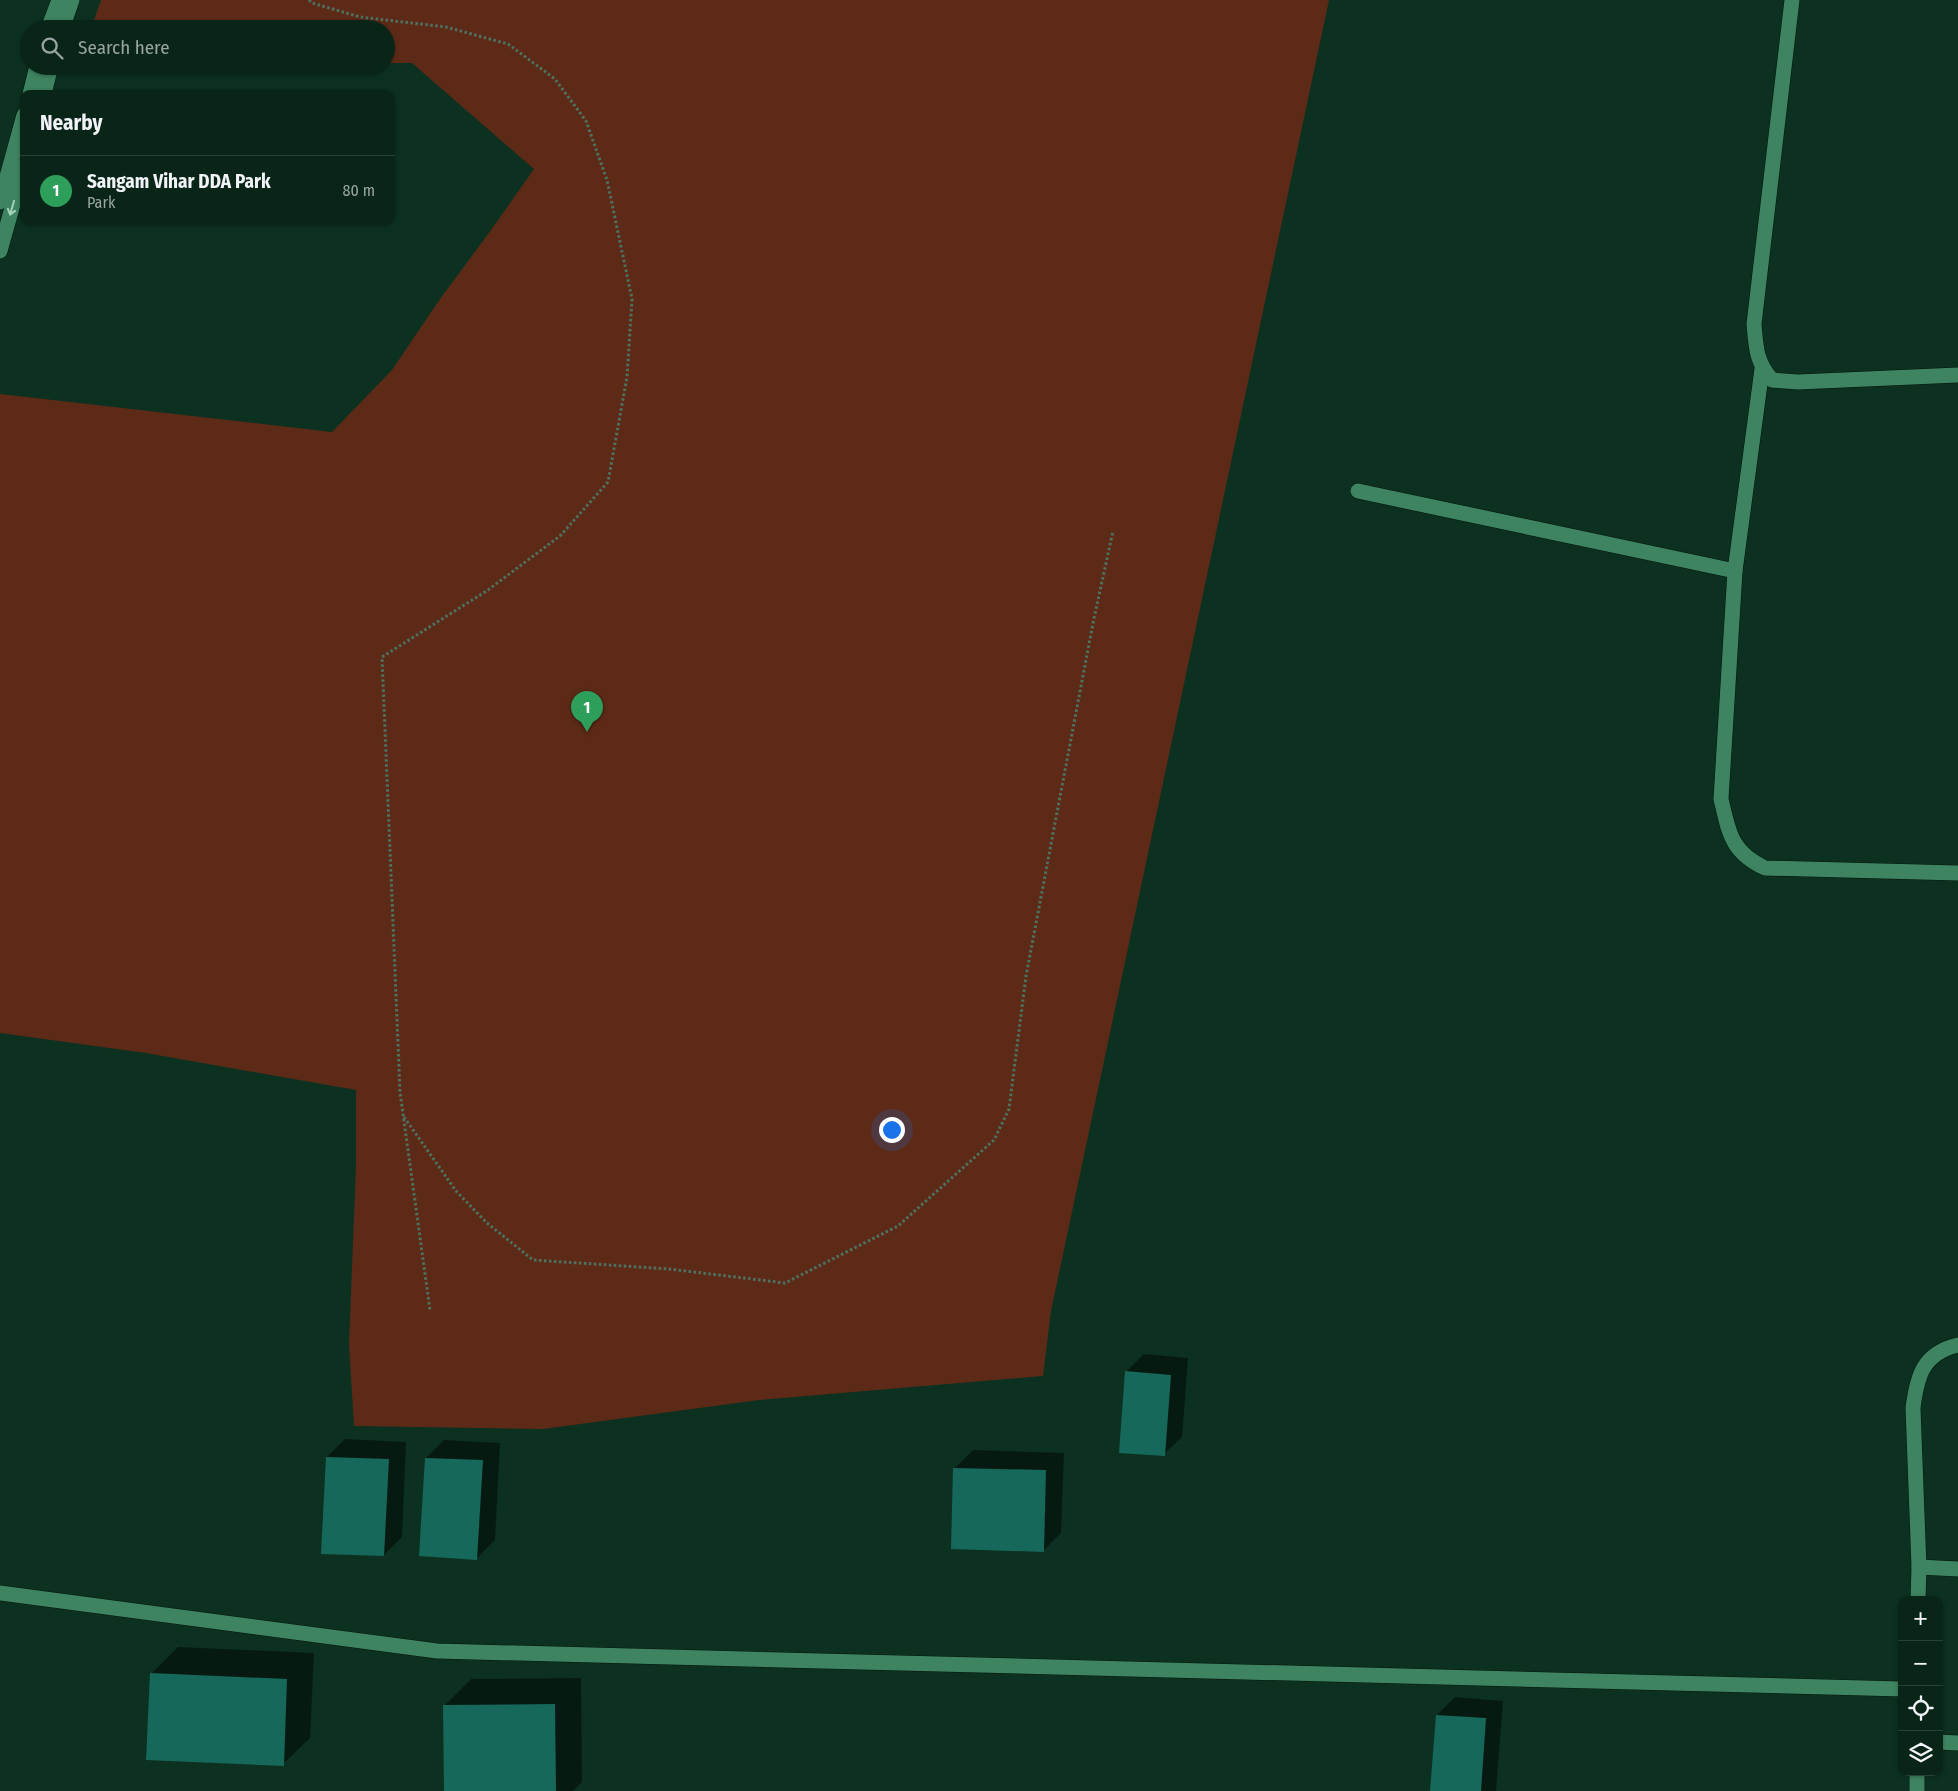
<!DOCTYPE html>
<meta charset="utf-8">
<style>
body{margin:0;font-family:"Fira Sans Condensed",sans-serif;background:#173125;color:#f1f3f6}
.controls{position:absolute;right:15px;bottom:15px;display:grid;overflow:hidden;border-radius:10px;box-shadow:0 1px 4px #0004}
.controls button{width:45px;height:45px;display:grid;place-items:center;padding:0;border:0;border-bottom:1px solid #294237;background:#092518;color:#f1f3f6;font:25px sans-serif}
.you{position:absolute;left:891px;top:1129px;width:18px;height:18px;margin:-12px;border:4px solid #fff;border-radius:50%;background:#1a73e8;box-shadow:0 0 0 8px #1a73e833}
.badge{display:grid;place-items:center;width:32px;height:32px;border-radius:50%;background:#f391d5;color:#fff;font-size:16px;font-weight:700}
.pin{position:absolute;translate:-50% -41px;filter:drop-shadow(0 1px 2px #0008)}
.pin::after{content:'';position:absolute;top:26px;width:18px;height:15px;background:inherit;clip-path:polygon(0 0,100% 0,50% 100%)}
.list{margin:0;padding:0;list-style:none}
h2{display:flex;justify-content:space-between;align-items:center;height:65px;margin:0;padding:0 20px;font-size:21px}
h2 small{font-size:16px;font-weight:400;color:#99a5a2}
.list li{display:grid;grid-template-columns:32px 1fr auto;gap:15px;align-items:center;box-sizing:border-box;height:70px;padding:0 20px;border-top:1px solid #294237}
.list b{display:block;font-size:19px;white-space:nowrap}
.list p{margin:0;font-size:16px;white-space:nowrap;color:#99a5a2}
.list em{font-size:16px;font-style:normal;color:#99a5a2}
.icon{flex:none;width:28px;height:28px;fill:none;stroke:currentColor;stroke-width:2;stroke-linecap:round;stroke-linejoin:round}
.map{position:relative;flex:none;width:1958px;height:1791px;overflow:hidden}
.search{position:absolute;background:#092518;box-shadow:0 1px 4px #0004;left:20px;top:20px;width:375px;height:55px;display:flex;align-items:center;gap:12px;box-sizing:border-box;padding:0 18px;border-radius:28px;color:#99a5a2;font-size:19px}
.panel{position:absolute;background:#092518;box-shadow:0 1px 4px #0004;left:20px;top:90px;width:375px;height:135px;border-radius:10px}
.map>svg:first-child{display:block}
.green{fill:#5e2a18}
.shadow{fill:#0007}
.building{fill:#16685b}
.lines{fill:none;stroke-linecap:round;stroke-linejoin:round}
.lane-casing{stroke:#03170c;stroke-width:16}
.street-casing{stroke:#03170c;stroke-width:16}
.secondary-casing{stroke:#03170c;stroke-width:16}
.path{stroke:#4e7260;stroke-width:3;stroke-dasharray:2.5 2.5;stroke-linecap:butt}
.lane{stroke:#3f8461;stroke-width:15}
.street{stroke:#3f8461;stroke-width:15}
.secondary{stroke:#3f8461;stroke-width:15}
.oneway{stroke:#a4d0b8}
</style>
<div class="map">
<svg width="1958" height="1791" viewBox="0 0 1958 1791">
<rect width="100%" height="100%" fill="#0c3120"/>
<polygon class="green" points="101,0 1329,0 1051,1311 1043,1376 759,1400 543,1429 354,1426 349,1344 356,1166 356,1090 146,1053 0,1033 0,394 332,432 392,370 440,299 491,230 534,169 412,63 386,63 386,29 91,29"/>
<g class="shadow">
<polygon points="1144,1354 1188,1358 1182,1437 1164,1454 1126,1372"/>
<polygon points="345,1439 406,1442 402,1537 384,1555 327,1457"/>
<polygon points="444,1440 500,1443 495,1540 477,1558 426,1458"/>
<polygon points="973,1450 1064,1453 1061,1533 1044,1550 955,1468"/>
<polygon points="178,1647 314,1653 310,1738 283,1764 151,1674"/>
<polygon points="581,1678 582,1782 573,1791 445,1791 444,1706 471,1679"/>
<polygon points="1455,1697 1503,1701 1496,1791 1431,1791 1437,1715"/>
</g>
<g class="building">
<polygon points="1125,1371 1171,1375 1165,1456 1119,1453"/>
<polygon points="326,1457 389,1459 384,1556 321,1554"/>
<polygon points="425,1458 483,1460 477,1560 419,1556"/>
<polygon points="953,1468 1046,1470 1044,1552 951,1549"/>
<polygon points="150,1673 287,1679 284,1766 146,1760"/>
<polygon points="555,1704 556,1791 444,1791 443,1705"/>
<polygon points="1436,1715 1486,1718 1481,1791 1430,1791"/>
</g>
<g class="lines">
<g class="lane-casing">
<g id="lane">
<path d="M 1792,0 L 1754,324 C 1756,347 1756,362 1772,380 L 1798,382 L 1958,375"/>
<path d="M 1762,369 L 1735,571 L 1721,799 C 1729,833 1731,852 1765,868 L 1958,873"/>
<polyline points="1358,491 1735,571"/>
</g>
</g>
<g class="street-casing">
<g id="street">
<polyline points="1919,1567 1958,1569"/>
<polyline points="0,1593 437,1651 1902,1689"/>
<path d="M 1918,1600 L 1919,1567 L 1913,1408 C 1917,1376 1923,1353 1958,1345"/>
<polyline points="1939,1742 1958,1743"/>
<polyline points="1917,1791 1917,1772"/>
</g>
</g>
<g class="secondary-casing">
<g id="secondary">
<polyline points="48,29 59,0"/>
<polyline points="62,29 72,0"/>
<polyline points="30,94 37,66"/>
<polyline points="44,94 51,66"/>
<polyline points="0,202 24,115"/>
<polyline points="0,251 24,165"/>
</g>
</g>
<g class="path">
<polyline points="309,0 312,3 360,17 446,27 508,44 555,79 586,121 607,180 632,299 627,377 608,482 560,536 488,590 382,657 400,1092 430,1310"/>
<polyline points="404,1117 456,1191 487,1223 533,1260 669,1269 785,1283 898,1226 994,1140 1009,1109 1026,976 1093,623 1113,531"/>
</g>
<use href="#lane" class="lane"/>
<use href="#street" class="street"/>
<use href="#secondary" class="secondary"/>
</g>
<defs><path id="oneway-shaft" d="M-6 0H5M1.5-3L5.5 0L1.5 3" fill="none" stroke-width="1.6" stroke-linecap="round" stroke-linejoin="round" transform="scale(1.25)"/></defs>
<use class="oneway" href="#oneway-shaft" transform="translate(12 208) rotate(106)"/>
</svg>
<div class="controls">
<button>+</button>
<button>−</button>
<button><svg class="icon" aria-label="locate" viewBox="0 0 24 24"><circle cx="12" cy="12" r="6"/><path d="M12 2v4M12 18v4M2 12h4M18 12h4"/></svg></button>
<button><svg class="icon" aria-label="layers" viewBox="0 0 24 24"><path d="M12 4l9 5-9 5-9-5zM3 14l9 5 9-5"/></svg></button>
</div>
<div class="you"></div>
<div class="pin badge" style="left:587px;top:732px;background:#2e9e5b">1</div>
<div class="search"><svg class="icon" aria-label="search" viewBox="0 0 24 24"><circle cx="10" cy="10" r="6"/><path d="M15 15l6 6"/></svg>Search here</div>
<section class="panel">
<h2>Nearby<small></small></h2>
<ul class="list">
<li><span class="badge" style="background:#2e9e5b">1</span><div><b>Sangam Vihar DDA Park</b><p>Park</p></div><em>80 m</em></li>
</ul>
</section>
</div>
